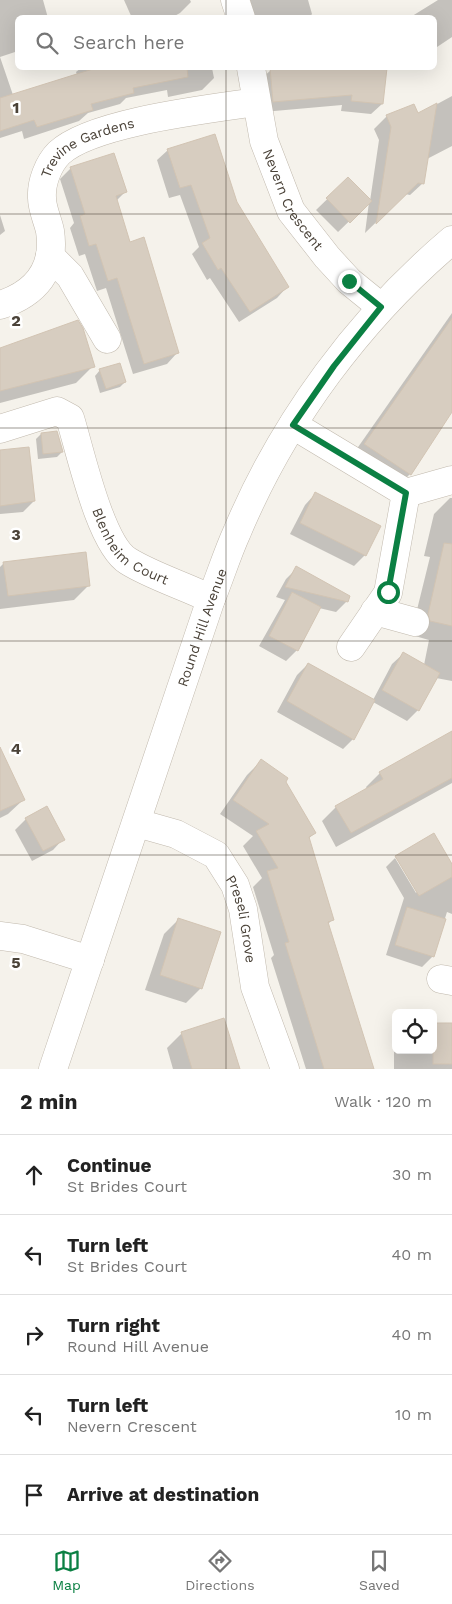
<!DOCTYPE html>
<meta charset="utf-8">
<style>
body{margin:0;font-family:"Work Sans",sans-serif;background:#f6f6f6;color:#222}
.controls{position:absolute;right:15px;bottom:15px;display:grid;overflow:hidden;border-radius:8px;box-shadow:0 5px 20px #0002}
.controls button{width:45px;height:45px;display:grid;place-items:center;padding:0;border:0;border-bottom:1px solid #e0e0e0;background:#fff;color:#222;font:25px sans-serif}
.stop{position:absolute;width:15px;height:15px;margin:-11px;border:4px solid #0b8043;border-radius:50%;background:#fff}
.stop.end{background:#0b8043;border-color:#fff;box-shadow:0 1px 5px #0008}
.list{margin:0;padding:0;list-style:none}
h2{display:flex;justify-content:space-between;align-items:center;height:65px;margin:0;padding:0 20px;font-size:21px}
h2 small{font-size:16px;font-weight:400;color:#767676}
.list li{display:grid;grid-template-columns:32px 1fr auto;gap:15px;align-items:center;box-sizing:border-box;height:80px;padding:0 20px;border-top:1px solid #e0e0e0}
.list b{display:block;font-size:19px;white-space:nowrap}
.list p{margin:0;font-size:16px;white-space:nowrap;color:#767676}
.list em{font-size:16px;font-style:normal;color:#767676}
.icon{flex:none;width:28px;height:28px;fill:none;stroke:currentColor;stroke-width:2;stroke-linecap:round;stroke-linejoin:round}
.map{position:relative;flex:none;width:452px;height:1069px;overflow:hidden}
.search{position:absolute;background:#fff;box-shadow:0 5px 20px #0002;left:15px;right:15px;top:15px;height:55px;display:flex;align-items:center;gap:12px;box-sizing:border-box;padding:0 18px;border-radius:8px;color:#767676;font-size:19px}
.sheet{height:465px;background:#fff}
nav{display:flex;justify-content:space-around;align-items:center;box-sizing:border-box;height:70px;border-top:1px solid #e0e0e0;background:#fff;font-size:14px;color:#767676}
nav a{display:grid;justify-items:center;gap:2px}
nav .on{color:#0b8043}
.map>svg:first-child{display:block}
.shadow{fill:#0003;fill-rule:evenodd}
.building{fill:#d7cdc0;stroke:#d2c4b3}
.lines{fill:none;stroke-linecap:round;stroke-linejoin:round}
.minor-casing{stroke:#c1b9ad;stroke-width:29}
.minor{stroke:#fff;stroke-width:28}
.route{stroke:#0b8043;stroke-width:6}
.grid{fill:none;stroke:#4a4238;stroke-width:1;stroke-opacity:0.55}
.labels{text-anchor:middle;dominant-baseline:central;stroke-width:5;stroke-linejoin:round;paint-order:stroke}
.street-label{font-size:14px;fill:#4a4238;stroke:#fff}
.grid-label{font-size:16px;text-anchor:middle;font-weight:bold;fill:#4a4238;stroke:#fff;stroke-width:5;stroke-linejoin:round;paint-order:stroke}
</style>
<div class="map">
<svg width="452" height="1069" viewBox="0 0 452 1069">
<rect width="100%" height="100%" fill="#f5f2eb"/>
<g class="shadow">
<polygon points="0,0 43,0 48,18 18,18 18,51 0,57 13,95 77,75 76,72 81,68 212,68 214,78 202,90 168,97 167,90 126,98 120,104 88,113 79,121 24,139 22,131 0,138"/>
<polygon points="124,0 190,0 191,2 180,13 171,18 132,18"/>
<polygon points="250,0 308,0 312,14 309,18 255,18"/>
<polygon points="438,0 452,0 452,37 434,49 434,18 409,18"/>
<polygon points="294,68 386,69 382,104 371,114 341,111 342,105 263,112 260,80 271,70"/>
<polygon points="452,96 452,146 427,159 423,183 410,195 405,194 365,233 369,202 338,232 316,210 348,179 370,201 379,140 374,129 387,116 417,115"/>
<polygon points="168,150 236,203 287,287 277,298 239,322 210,278 207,280 192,254 199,247 180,195 169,198 157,160"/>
<polygon points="71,168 125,192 116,201 129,243 177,353 167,364 133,374 106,288 97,291 85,254 79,256 70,228 74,223 60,179"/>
<polygon points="0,215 5,231 0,235"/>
<polygon points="452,313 452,410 410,474 394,490 349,460"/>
<polygon points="77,321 93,366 76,383 0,403 0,349"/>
<polygon points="100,370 125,382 120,387 100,393 95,376"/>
<polygon points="41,434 62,452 57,457 38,459 36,439"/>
<polygon points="0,452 34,501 23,512 0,514"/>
<polygon points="315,494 365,555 354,566 290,534 305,505"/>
<polygon points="450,498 452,498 452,681 436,678 418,710 407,721 373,702 353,739 343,749 277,712 297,675 308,664 373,700 392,664 403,654 424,665 429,640 415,636 412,630 430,557 424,556 434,514"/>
<polygon points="4,563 89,585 74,600 0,609 0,567"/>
<polygon points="297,568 347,601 336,612 319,608 297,650 286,661 259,646 285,600 276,597 286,579"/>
<polygon points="452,732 452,783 336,847 322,821 336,807 367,789 366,787 380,773"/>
<polygon points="261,761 285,782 315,833 308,839 333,919 327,925 372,1069 306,1069 271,958 274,955 253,887 262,878 243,846 253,836 220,814 247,775"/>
<polygon points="0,770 23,800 8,814 0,818"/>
<polygon points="26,819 63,839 53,850 32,861 15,830"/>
<path d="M 396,857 L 452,863 L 452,914 L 447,912 L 433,956 L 422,967 L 386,955 L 404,898 L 386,867 ZM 395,858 L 398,858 L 418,891 L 416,893 Z"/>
<polygon points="179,919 201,988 186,1003 145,990 164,934"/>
<polygon points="452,1024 452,1069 394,1069 394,1039 396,1037 396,1050 433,1050"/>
<polygon points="182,1033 239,1069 173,1069 167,1048"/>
</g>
<g class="building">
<polygon points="96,68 187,68 188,77 133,88 134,93 91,104 93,110 37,127 34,120 0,131 0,98"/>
<polygon points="270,68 387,68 383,104 351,101 352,95 273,102"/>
<polygon points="437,103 424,184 418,183 376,224 391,127 386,115 414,104 418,113"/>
<polygon points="215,134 237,202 289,287 250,312 221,268 218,270 202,243 210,238 191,185 180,188 167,149"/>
<polygon points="114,153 127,192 116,196 130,242 144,237 179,353 144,364 117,278 108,281 96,244 89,246 80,216 85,214 70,167"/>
<polygon points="348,177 372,201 350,223 326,198"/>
<polygon points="452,318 452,412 411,475 364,444"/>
<polygon points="78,320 83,328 95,367 0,391 0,348"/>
<polygon points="120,363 126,382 106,389 99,369"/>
<polygon points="57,431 63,452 43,454 41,433"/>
<polygon points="29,447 35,501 0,506 0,450"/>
<polygon points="315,492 381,526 366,556 300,523"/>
<polygon points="444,543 452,544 452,626 430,621 428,614"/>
<polygon points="86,552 90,586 8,596 3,562"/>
<polygon points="296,566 350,596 348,602 285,587"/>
<polygon points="292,592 321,607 298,651 269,636"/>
<polygon points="403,652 440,673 419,711 382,690"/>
<polygon points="308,663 375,700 354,740 287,701"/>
<polygon points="452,731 452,778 351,833 335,806 383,779 379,772"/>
<polygon points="0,747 25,800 0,811"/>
<polygon points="261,759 288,778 286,782 316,833 309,837 334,920 328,922 374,1069 324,1069 285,943 289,942 267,871 278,868 256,831 269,824 233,800"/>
<polygon points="47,806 65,840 43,851 25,818"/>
<polygon points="434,833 452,864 452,877 419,896 395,856"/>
<polygon points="407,907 446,919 434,957 395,945"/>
<polygon points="178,918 221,932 202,989 160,975"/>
<polygon points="224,1018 240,1069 192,1069 181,1032"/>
<rect x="433" y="1023" width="19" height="41"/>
</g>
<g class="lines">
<g class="minor-casing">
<g id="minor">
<polyline points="235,0 241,18"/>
<path id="s1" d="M 251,68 L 264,141 L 291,211 L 327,257 L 349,281 L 381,307"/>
<polyline points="50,256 70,276 107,339"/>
<path id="s2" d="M 0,305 C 35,294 56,270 50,231 C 48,221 42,209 42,198 C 41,183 48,164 59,153 C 92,122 209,109 256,102"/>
<polyline points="293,425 406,493 452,480"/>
<path id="s3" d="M 0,429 L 57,411 L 70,418 C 80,450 100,544 128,561 C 152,576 185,586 211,599"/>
<polyline points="375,611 415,622"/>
<polyline points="351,647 388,593 406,493"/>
<path id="s4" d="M 137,823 L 176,834 L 216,855 L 235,885 L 243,909 L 255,987 L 285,1069"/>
<polyline points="0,936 23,939 90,960"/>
<polyline points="441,979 452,981"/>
<path id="s5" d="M 53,1069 L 211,599 C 220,577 227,554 237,532 C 284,420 360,318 452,240"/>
</g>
</g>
<use href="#minor" class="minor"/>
</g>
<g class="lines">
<polyline class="route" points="349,281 381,307 334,366 293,425 406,493 388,592"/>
</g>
<path class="grid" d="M 226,0 L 226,18M 226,68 L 226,1069M 0,214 L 452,214M 0,428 L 452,428M 0,641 L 452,641M 0,855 L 452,855"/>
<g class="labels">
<g class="street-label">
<text stroke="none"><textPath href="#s2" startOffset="209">Trevine Gardens</textPath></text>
<text stroke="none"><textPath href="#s1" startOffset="140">Nevern Crescent</textPath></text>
<text stroke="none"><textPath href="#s3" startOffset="222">Blenheim Court</textPath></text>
<text stroke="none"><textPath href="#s5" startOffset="466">Round Hill Avenue</textPath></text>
<text stroke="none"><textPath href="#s4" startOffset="156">Preseli Grove</textPath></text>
</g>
</g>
<g class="grid-label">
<text x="16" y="113">1</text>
<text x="16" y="326">2</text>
<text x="16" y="540">3</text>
<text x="16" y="754">4</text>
<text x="16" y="968">5</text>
</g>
</svg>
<div class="controls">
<button><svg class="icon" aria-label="locate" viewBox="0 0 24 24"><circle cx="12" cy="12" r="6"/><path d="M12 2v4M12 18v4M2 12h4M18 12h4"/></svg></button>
</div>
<div class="stop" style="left:388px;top:592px"></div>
<div class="stop end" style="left:349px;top:281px"></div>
<div class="search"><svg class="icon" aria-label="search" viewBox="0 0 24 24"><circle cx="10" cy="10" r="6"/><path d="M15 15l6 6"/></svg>Search here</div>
</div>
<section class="sheet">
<h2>2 min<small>Walk · 120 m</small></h2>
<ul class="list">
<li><svg class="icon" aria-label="ahead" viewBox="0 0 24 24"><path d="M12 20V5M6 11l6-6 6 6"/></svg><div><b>Continue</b><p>St Brides Court</p></div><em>30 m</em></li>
<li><svg class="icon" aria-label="left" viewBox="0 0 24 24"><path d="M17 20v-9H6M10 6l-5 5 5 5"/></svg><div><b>Turn left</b><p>St Brides Court</p></div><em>40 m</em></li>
<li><svg class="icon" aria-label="right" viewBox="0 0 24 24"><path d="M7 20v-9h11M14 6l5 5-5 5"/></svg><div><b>Turn right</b><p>Round Hill Avenue</p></div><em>40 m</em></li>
<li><svg class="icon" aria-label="left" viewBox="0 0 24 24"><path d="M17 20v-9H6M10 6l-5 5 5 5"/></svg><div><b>Turn left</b><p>Nevern Crescent</p></div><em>10 m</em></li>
<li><svg class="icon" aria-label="arrive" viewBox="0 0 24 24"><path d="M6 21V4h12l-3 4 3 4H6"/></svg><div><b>Arrive at destination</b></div></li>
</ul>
</section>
<nav>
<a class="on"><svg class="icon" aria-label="map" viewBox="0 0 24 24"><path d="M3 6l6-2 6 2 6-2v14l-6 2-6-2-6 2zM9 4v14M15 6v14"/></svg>Map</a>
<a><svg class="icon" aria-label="directions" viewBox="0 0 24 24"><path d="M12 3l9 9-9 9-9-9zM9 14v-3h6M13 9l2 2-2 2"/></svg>Directions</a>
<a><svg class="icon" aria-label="saved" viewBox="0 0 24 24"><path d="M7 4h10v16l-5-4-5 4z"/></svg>Saved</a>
</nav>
